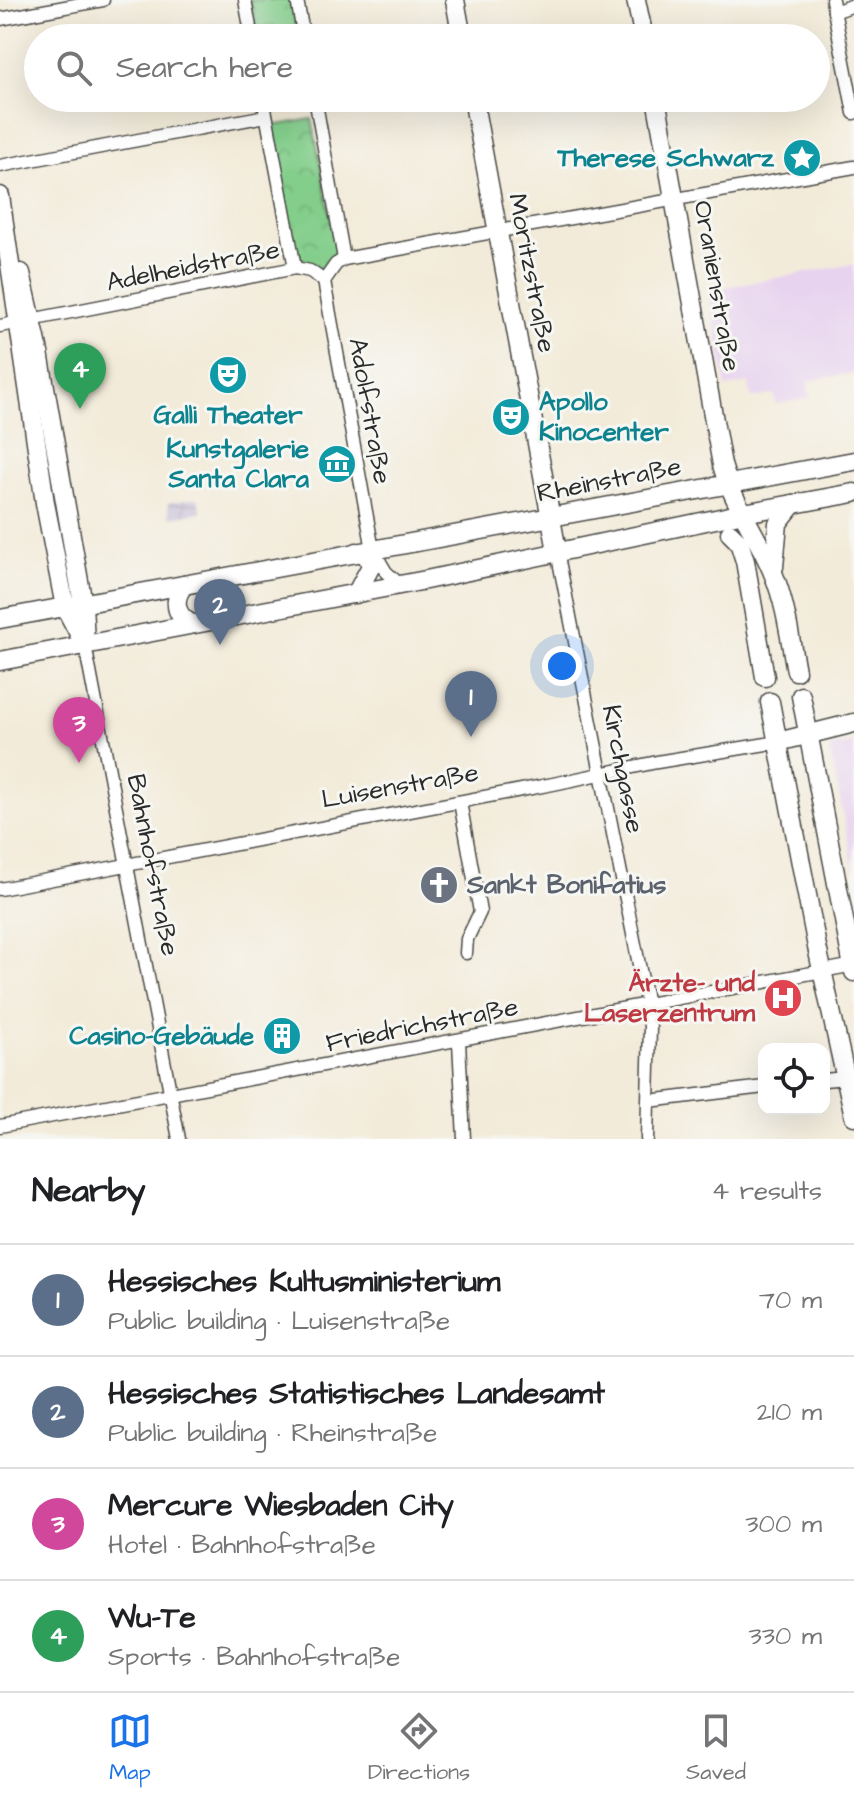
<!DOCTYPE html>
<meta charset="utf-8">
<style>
body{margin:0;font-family:"Architects Daughter",sans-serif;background:#f6f6f6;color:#202124}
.controls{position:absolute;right:24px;bottom:24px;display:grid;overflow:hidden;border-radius:16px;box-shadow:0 8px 32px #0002}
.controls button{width:72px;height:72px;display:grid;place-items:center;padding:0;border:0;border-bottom:2px solid #e0e0e0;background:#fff;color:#202124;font:40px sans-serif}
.you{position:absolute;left:562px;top:666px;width:28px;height:28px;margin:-20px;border:6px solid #fff;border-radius:50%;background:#1a73e8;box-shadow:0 0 0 12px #1a73e833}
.badge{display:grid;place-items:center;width:52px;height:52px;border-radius:50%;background:#1a73e8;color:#fff;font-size:26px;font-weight:700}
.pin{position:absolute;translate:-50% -66px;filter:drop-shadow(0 2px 4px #0008)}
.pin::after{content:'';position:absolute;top:42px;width:28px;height:24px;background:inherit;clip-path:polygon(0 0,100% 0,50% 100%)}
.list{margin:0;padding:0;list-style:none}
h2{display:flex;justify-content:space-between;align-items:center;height:104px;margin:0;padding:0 32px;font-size:34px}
h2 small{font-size:26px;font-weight:400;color:#757577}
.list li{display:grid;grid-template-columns:52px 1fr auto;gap:24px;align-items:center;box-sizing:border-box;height:112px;padding:0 32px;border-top:2px solid #e0e0e0}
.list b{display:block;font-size:30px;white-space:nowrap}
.list p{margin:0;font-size:26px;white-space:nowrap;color:#757577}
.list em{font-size:26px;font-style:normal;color:#757577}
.icon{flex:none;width:44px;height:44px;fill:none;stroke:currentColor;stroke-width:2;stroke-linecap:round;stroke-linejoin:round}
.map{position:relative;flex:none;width:854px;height:1139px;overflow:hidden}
.search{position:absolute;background:#fff;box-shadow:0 8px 32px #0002;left:24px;right:24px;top:24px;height:88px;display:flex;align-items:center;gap:20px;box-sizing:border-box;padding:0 28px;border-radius:44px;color:#757577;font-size:30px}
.sheet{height:552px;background:#fff}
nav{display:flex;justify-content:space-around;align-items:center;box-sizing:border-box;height:112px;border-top:2px solid #e0e0e0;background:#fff;font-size:22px;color:#757577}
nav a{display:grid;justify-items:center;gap:4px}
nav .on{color:#1a73e8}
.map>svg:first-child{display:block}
.built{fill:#e7d2ef}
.industrial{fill:url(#industrial-grid)}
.park{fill:url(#park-crowns);stroke:#577c5b;stroke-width:2}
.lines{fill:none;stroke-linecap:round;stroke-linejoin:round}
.street-casing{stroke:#494845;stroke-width:15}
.secondary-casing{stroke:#494845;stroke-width:21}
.street{stroke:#fff;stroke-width:12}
.secondary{stroke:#fff;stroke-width:18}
.labels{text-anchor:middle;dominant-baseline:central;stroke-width:6;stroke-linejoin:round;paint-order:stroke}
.culture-label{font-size:26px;font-weight:bold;fill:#0d838f;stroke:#f6f6f2;text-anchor:end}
.street-label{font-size:26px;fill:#2b2b2b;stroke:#f6f6f2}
.worship-label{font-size:26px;font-weight:bold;fill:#5b616d;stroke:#f6f6f2;text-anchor:start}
.health-label{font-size:26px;font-weight:bold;fill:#be3a42;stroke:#f6f6f2;text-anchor:end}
</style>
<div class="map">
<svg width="854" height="1139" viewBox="0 0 854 1139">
<defs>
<pattern id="industrial-grid" width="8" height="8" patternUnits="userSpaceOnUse" patternTransform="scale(2)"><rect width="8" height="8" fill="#c8bfd8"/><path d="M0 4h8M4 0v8" fill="none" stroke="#aca4ba"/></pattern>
<pattern id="park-crowns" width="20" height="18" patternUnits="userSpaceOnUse" patternTransform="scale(2)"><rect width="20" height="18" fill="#83ce8b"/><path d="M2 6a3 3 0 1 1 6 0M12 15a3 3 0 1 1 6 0" fill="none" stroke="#71b178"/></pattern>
</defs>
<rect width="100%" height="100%" fill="#f6f6f2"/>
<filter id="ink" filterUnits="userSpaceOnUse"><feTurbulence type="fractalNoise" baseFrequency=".0125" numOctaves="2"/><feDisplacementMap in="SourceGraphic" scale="16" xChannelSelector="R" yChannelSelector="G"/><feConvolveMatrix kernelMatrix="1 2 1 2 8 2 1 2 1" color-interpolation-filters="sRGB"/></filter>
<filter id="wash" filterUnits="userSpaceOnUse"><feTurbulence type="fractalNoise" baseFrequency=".006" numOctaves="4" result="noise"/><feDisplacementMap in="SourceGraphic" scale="32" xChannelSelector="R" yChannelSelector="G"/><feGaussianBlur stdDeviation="1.8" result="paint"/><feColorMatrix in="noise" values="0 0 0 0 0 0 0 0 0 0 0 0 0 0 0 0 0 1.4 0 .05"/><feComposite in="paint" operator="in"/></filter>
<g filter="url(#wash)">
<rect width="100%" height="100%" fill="#f3ebd9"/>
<g class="built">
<polygon points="854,264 854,373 807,381 810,398 776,404 774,394 752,399 749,383 726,387 709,290"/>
<polygon points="854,743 854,870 830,750 832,747"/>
</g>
<polygon class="industrial" points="198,498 201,512 170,517 168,503"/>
<g class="park">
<polygon points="250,0 291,0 298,38 258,38"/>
<polygon points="312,119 337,252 323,270 295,257 272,126"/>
</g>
</g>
<g filter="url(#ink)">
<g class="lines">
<g class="street-casing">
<g id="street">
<polyline points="245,0 252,38"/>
<polyline points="297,0 304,38"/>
<polyline points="832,0 854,113"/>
<polyline points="834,12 854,5"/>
<polyline points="0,19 103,0"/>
<polyline points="263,98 295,268"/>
<polyline points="315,98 344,259"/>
<polyline points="474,104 504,98"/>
<polyline points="0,166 266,116"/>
<polyline points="324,281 336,264 344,259 854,167"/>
<polyline points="324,281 373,550 386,572 400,585"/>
<polyline points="0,326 295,268 310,271 324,281"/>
<polyline points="557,551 647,1005 650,1027 647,1139"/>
<polyline points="85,645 179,1139"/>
<polyline points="460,802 480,912 467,939 466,953"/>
<polyline points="0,889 553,784 657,762 778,742"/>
<polyline points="459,1042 464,1139"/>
<polyline points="824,1080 846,1078"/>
<polyline points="649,1101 764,1087"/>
<polyline points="0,1126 854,965"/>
</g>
</g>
<g class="secondary-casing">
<g id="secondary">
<polyline points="455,0 462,38"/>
<polyline points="636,0 644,38"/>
<polyline points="473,98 557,551"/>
<path d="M 656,98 L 722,465 C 733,503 758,536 773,573 C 786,604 790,639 796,671"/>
<polyline points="0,196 45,503 65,607 85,645"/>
<polyline points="21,273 38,347 83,604 85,642"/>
<polyline points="730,533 739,542 745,561 765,677"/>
<polyline points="774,567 778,523 793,504"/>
<path d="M 184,585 C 172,600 175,616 192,624"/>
<polyline points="356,594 371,566 367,555 357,552"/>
<polyline points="0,619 854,461"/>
<polyline points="0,661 426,580 744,513 854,493"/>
<polyline points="801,696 854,972"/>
<polyline points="770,702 817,947 854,1116"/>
<polyline points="778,742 854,723"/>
</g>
</g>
<use href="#street" class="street"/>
<use href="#secondary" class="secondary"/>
</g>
</g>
<defs>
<g id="sight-disc" transform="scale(2)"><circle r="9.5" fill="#0f9aa8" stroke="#f6f6f2"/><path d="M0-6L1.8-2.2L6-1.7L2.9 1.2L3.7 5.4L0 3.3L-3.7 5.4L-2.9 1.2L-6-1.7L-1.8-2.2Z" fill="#fff"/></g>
<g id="theatre-disc" transform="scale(2)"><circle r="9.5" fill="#0f9aa8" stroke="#f6f6f2"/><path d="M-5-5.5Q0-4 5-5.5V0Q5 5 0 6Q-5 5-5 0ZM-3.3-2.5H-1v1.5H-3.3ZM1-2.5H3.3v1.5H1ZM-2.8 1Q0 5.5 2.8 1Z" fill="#fff"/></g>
<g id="museum-disc" transform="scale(2)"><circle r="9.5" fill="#0f9aa8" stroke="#f6f6f2"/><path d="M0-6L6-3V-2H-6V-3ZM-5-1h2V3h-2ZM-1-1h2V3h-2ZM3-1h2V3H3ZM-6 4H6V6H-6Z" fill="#fff"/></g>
<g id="church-disc" transform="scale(2)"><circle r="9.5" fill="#6b7280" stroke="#f6f6f2"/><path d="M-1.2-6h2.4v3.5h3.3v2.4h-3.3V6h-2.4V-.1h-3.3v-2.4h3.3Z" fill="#fff"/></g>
<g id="hospital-disc" transform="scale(2)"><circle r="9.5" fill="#e0444e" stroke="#f6f6f2"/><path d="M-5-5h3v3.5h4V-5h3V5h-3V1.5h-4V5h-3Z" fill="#fff"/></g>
<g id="building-disc" transform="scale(2)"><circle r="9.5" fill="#0f9aa8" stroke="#f6f6f2"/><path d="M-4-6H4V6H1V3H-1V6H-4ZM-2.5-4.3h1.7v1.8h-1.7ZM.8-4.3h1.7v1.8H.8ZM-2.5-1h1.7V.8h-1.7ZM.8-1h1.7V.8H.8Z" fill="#fff"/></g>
</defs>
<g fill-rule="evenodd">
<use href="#sight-disc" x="802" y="158"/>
<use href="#theatre-disc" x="228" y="375"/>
<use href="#theatre-disc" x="511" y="417"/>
<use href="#museum-disc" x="337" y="464"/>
<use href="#church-disc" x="439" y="885"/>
<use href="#hospital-disc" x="783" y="998"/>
<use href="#building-disc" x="282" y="1036"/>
</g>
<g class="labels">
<g class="culture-label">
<text x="774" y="158">Therese Schwarz</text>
<text x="539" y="402" text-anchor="start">Apollo<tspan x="539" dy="30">Kinocenter</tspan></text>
<text x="228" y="415" text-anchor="middle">Galli Theater</text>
<text x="309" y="449">Kunstgalerie<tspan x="309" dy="30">Santa Clara</tspan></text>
<text x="254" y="1036">Casino-Gebäude</text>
</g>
<g class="street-label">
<text transform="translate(193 266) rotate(-11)">Adelheidstraße</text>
<text transform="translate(532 273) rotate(79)">Moritzstraße</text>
<text transform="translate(717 286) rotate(80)">Oranienstraße</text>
<text transform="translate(370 411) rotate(80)">Adolfstraße</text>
<text transform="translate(609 480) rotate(-11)">Rheinstraße</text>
<text transform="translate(623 769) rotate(79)">Kirchgasse</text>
<text transform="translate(400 786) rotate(-10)">Luisenstraße</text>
<text transform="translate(153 865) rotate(79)">Bahnhofstraße</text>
<text transform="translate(422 1025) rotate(-11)">Friedrichstraße</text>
</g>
<g class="worship-label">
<text x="467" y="885">Sankt Bonifatius</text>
</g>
<g class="health-label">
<text x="755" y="983">Ärzte- und<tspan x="755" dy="30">Laserzentrum</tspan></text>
</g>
</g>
</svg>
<div class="controls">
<button><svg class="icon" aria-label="locate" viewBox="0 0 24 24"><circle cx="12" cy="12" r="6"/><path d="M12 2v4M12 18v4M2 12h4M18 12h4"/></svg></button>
</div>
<div class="you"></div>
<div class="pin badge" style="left:471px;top:737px;background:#5c6f8a">1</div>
<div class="pin badge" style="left:220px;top:645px;background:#5c6f8a">2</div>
<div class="pin badge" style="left:79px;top:763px;background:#d1479c">3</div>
<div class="pin badge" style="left:80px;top:409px;background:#2e9e5b">4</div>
<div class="search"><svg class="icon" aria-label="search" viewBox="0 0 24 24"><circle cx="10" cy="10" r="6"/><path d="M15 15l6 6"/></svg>Search here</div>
</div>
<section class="sheet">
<h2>Nearby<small>4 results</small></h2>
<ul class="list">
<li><span class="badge" style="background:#5c6f8a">1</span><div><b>Hessisches Kultusministerium</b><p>Public building · Luisenstraße</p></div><em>70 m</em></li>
<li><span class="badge" style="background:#5c6f8a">2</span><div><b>Hessisches Statistisches Landesamt</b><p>Public building · Rheinstraße</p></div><em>210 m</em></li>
<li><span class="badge" style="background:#d1479c">3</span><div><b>Mercure Wiesbaden City</b><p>Hotel · Bahnhofstraße</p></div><em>300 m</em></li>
<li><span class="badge" style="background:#2e9e5b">4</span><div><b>Wu-Te</b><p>Sports · Bahnhofstraße</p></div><em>330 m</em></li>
</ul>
</section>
<nav>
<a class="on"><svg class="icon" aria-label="map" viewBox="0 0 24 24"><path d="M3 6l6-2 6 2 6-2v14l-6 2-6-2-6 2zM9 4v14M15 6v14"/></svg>Map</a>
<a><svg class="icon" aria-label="directions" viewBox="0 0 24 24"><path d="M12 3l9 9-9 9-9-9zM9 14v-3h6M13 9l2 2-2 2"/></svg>Directions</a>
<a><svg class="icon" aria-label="saved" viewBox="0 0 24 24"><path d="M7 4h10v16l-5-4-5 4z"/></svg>Saved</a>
</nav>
